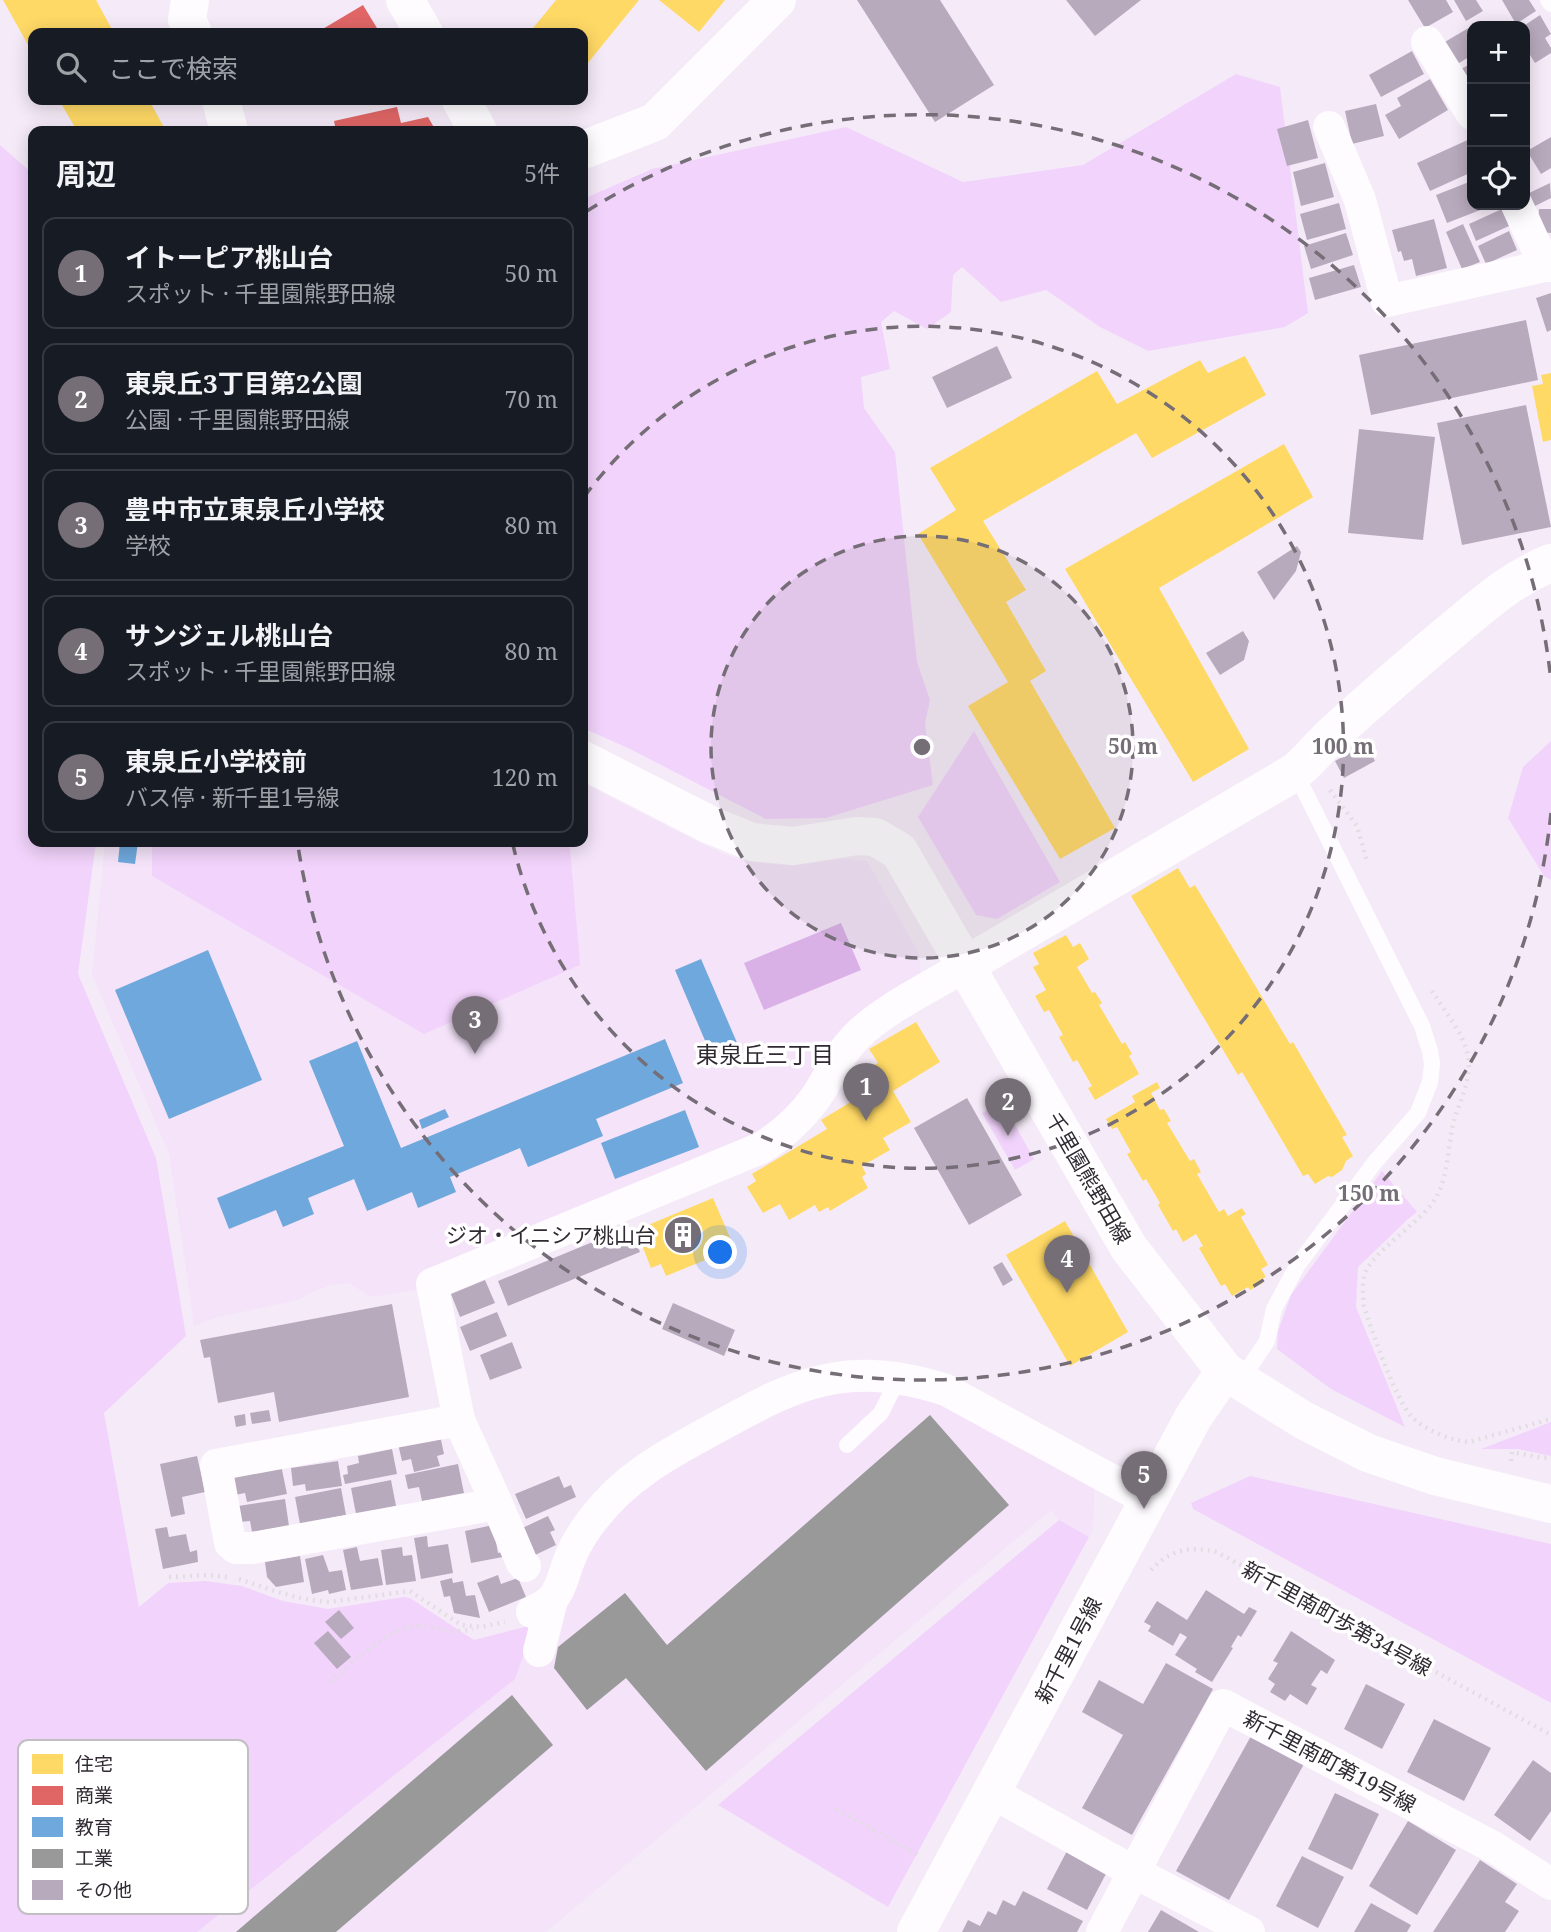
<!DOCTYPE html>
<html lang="ja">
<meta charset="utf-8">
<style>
body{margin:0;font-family:"Noto Serif","Noto Sans JP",serif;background:#242831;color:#f1f3f6}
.controls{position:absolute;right:21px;top:21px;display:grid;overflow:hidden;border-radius:14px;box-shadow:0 4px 18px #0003}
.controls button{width:63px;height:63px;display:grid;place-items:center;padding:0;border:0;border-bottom:2px solid #363941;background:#171b24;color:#f1f3f6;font:35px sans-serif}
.you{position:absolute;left:721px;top:1253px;width:24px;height:24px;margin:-18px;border:5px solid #fff;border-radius:50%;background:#1a73e8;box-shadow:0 0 0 10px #1a73e833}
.badge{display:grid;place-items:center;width:46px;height:46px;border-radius:50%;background:#756e77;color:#fff;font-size:23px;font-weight:700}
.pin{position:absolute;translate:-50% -58px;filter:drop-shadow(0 2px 4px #0008)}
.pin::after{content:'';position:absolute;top:37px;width:24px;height:21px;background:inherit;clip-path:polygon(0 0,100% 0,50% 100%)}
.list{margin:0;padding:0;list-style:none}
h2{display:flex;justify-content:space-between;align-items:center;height:91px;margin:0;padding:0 28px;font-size:30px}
h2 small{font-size:23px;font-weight:400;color:#9ea1a6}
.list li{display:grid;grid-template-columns:46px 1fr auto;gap:21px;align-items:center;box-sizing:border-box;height:112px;margin:0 14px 14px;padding:0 14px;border:2px solid #363941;border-radius:14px}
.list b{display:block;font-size:26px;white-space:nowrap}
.list p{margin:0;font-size:23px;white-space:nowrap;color:#9ea1a6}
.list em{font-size:23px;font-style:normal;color:#9ea1a6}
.icon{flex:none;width:38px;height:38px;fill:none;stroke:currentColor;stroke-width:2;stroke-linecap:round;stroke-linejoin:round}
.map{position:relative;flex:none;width:1551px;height:1932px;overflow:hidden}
.search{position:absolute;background:#171b24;box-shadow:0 4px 18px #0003;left:28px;top:28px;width:560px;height:77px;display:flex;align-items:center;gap:18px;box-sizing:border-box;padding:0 24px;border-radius:14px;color:#9ea1a6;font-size:26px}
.panel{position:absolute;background:#171b24;box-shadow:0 4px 18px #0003;left:28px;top:126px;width:560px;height:721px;border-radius:14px}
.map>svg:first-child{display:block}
.built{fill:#f4e3f9}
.green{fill:#f2d3fb}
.water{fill:#dab1e6}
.homes{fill:#ffd966}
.shops{fill:#e06666}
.schools{fill:#6fa8dc}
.industry{fill:#999}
.building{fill:#b8aabd}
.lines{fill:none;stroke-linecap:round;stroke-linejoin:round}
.path{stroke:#e1dde2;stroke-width:4.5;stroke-dasharray:2 5;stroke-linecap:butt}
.service{stroke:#fefcfe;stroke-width:16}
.minor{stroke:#fefcfe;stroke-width:32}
.tertiary{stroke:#fefcfe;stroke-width:38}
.ring{fill:none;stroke:#756e77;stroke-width:3.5;stroke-dasharray:12 9}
.labels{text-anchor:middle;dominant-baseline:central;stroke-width:7;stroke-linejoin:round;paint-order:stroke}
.street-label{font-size:21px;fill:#302a32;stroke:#fff}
.poi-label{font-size:21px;fill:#302a32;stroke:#fff;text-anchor:end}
.neighbourhood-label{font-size:23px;fill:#302a32;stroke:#fff}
.key{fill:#fff;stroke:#c1bfc2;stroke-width:2}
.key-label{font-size:19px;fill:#302a32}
.centre{fill:#756e77;stroke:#fff;stroke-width:3.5}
.ring-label{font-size:21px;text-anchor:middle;font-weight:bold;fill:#756e77;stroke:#fff;stroke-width:7;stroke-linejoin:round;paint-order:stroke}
</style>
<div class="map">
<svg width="1551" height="1932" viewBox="0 0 1551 1932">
<rect width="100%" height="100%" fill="#f5ebf8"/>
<g class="built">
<polygon points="583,783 698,842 726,855 751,862 793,866 840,859 867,861 919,953 921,977 841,1032 821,1058 798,1096 783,1114 749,1139 418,1275 420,1289 378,1296 368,1296 350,1283 332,1285 314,1291 298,1300 214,1318 194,1326 169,1154 92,975 105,842 583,842"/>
<polygon points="878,1388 941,1401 1095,1484 1093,1529 1089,1537 1059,1520 1051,1510 546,1932 197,1932 514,1679 526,1648 572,1581 615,1511 658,1476 806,1397"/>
</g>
<g class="green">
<polygon points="1236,74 1280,87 1308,313 1285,327 1148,351 1100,327 1046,290 1001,302 962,267 953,275 951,312 927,329 894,311 881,322 890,369 861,377 864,408 895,452 917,662 930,700 925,723 933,785 826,818 766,819 630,749 583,728 583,199 652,169 846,127 963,182 1083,165"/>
<polygon points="0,145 33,174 33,842 96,842 78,974 156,1158 186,1336 104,1413 139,1607 168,1583 205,1581 242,1586 283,1601 328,1609 403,1597 410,1598 474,1640 532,1625 533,1627 515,1679 197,1932 0,1932"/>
<polygon points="974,731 1060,882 997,919 976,915 918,817"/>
<polygon points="1551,741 1551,880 1544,876 1508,818 1523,767"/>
<polygon points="152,842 557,842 570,848 580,965 424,1034 152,876"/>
<polygon points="1002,1102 1034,1159 1015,1170 982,1113"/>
<polygon points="1382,1171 1417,1212 1408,1219 1358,1267 1356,1307 1405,1427 1331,1389 1277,1349 1278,1331 1291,1295"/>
<polygon points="1551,1422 1551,1456 1518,1449 1481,1449"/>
<polygon points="1250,1476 1551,1544 1551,1703 1193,1509 1191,1503"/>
<polygon points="1059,1520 1089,1537 888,1907 718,1805"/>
</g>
<polygon class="water" points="841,923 861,970 764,1010 744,963"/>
<g class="homes">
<polygon points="3,0 96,0 114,33 33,33 33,54"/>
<polygon points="556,0 639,0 583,69 583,33 529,33"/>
<polygon points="659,0 725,0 699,32"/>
<polygon points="59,100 149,100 166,131 77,131"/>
<polygon points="1245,356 1266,395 1152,458 1136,433 983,521 1026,590 1006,602 1046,671 1030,681 1115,828 1060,859 968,706 1008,682 918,534 956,510 930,468 1097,371 1117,404 1200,360 1208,373"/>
<polygon points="1551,373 1551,440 1543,442 1532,386 1543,384 1541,375"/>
<polygon points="1284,444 1313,497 1159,588 1249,749 1193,782 1065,569"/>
<polygon points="1178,868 1190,888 1195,885 1290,1044 1293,1042 1347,1135 1342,1137 1353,1156 1346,1161 1342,1170 1332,1177 1328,1176 1315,1184 1308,1174 1303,1176 1242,1072 1238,1075 1131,896"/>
<polygon points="1066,935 1073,947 1080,943 1089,959 1077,967 1092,993 1095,992 1102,1003 1099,1005 1122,1044 1125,1042 1132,1054 1129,1056 1139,1074 1095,1100 1088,1088 1092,1086 1077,1060 1073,1062 1059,1037 1063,1035 1049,1010 1044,1012 1035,996 1046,990 1033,967 1039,964 1033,953"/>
<polygon points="916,1022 940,1062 893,1091 911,1122 883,1138 890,1150 862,1166 866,1174 862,1177 868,1188 830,1211 828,1207 819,1212 815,1205 789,1220 780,1204 763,1213 747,1187 756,1181 752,1174 827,1129 821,1120 854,1100 844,1083 878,1063 869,1049"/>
<polygon points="1157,1082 1160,1088 1151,1093 1160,1110 1164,1109 1171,1121 1167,1123 1190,1161 1194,1159 1201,1172 1197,1174 1219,1212 1224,1209 1228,1216 1242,1208 1246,1214 1241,1217 1268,1265 1261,1269 1266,1277 1261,1279 1263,1283 1250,1290 1248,1287 1232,1296 1225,1284 1221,1286 1199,1248 1203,1246 1196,1234 1183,1242 1176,1229 1173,1231 1158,1205 1160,1203 1146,1179 1143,1181 1127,1154 1131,1152 1117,1127 1112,1129 1106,1119 1135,1102 1132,1096"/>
<polygon points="713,1198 731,1240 721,1244 725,1252 666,1276 661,1264 651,1268 636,1230"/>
<polygon points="1065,1221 1128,1332 1070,1366 1006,1255"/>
</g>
<g class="shops">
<polygon points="363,5 380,33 316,33"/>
<polygon points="397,107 401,123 428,117 436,131 336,131 334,121"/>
</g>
<g class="schools">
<polygon points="120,842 138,842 135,864 118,862"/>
<polygon points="208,950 262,1080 169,1119 115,990"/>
<polygon points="701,959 738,1045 712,1057 675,970"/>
<polygon points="665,1039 683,1083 596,1119 603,1136 528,1167 520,1148 450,1177 456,1192 418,1208 412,1192 367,1211 354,1179 308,1198 314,1214 283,1227 276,1210 229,1229 217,1198 344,1146 309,1061 357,1041 401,1148"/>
<polygon points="445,1109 449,1117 422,1129 419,1120"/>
<polygon points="685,1110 699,1147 615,1179 601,1143"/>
</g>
<g class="industry">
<polygon points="930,1415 1009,1505 706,1771 626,1678 587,1710 554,1668 558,1647 625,1593 667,1645"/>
<polygon points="512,1695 553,1745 336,1932 236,1932"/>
</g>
<g class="building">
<polygon points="857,0 940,0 994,85 935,122"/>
<polygon points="1066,0 1141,0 1095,36"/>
<polygon points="1408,0 1446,0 1453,12 1425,28"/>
<polygon points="1454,0 1476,0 1483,11 1466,21"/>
<polygon points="1502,0 1529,0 1536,11 1516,24"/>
<polygon points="1540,15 1551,34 1545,38 1551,48 1551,53 1535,63 1525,47 1525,25"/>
<polygon points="1472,26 1472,55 1456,65 1443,43"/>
<polygon points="1412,51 1424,74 1381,97 1369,75"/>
<polygon points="1472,63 1472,88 1461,69"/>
<polygon points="1430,79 1448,110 1399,139 1385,115 1401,106 1397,98"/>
<polygon points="1376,104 1384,136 1352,144 1345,111"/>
<polygon points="1308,120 1318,158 1287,166 1277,129"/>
<polygon points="1551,137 1551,168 1541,174 1527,151"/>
<polygon points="1472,138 1472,172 1430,191 1417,163"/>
<polygon points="1325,163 1334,197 1301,206 1293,172"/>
<polygon points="1469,182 1472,188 1472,205 1493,205 1447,223 1436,195"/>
<polygon points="1550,183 1551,198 1529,209 1525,195"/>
<polygon points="1339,203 1346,229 1307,240 1300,214"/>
<polygon points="1502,209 1509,226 1476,241 1469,224"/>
<polygon points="1539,209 1551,209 1551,233 1538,232"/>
<polygon points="1434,219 1447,268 1416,276 1412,259 1404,261 1401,251 1398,252 1392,230"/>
<polygon points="1463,224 1480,262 1462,269 1446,232"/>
<polygon points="1509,231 1517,250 1486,264 1478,246"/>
<polygon points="1346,233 1353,255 1311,269 1304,246"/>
<polygon points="1354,265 1361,287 1315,300 1309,278"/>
<polygon points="1551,293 1551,330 1547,332 1536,298"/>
<polygon points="1526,320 1538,380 1371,415 1359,355"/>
<polygon points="997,346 1012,378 947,408 932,377"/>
<polygon points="1526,405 1551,527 1462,545 1437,423"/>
<polygon points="1359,429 1435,437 1423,540 1348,533"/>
<polygon points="1297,546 1301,552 1296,571 1274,600 1257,572"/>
<polygon points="1243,631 1249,641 1244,660 1220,675 1206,653"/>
<polygon points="1366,744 1375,761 1344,778 1335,761"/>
<polygon points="967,1098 1022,1195 969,1225 914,1128"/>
<polygon points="629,1227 640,1252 508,1306 498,1281"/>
<polygon points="1002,1262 1013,1280 1003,1286 993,1267"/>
<polygon points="485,1280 495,1303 460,1317 451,1294"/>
<polygon points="673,1303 735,1330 724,1356 662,1329"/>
<polygon points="392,1304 409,1397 279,1422 274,1392 218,1403 210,1357 204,1358 200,1340"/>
<polygon points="497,1312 507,1336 470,1351 460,1327"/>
<polygon points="512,1342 522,1368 490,1380 480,1355"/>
<polygon points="269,1410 271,1421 252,1424 250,1413"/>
<polygon points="245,1414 246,1425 236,1427 234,1416"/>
<polygon points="440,1435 444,1454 437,1456 440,1466 414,1472 411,1459 402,1461 398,1444"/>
<polygon points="392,1449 397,1474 345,1484 343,1475 348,1474 347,1466 359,1463 358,1456"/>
<polygon points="197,1456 205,1492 182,1497 185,1514 171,1517 160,1464"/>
<polygon points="338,1461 342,1486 306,1491 305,1484 293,1486 291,1468"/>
<polygon points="458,1464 464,1493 422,1501 419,1487 408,1489 405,1475"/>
<polygon points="281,1465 287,1494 247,1502 245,1493 235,1495 231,1475"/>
<polygon points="559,1476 564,1488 571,1485 576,1497 526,1519 515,1494"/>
<polygon points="391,1480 396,1506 356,1514 351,1488"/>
<polygon points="341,1488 346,1515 300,1524 295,1497"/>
<polygon points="285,1499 289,1526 252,1532 250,1521 240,1522 238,1506"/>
<polygon points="548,1516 555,1530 550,1532 556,1545 531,1557 518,1530"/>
<polygon points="493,1525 498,1553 502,1552 503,1557 471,1563 465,1531"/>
<polygon points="167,1527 169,1537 186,1534 190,1552 197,1550 198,1562 163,1569 155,1529"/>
<polygon points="427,1536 428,1547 448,1544 453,1573 421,1579 414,1538"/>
<polygon points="357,1547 360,1561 378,1558 383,1585 351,1590 343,1550"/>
<polygon points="402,1547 403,1556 412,1555 416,1581 386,1585 381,1550"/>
<polygon points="323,1555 329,1572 342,1570 346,1590 329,1594 328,1590 312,1594 305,1559"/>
<polygon points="300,1556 304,1582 276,1587 267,1577 265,1562"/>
<polygon points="498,1575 501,1584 518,1578 526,1597 489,1612 477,1583"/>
<polygon points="452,1578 453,1583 463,1581 466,1596 475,1595 480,1618 454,1613 450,1596 444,1597 440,1581"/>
<polygon points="1206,1590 1244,1614 1249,1607 1257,1611 1241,1637 1238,1635 1231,1647 1233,1648 1212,1682 1195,1672 1197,1669 1175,1655 1187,1637 1180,1633 1173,1646 1148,1631 1151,1626 1144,1622 1157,1601 1187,1620"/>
<polygon points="339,1610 354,1628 341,1639 325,1622"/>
<polygon points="328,1631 351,1657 337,1669 314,1643"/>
<polygon points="1291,1631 1335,1660 1327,1674 1321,1670 1311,1685 1317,1688 1307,1705 1290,1694 1285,1701 1270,1692 1275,1684 1268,1679 1278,1663 1273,1661"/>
<polygon points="1166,1663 1213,1689 1132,1835 1082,1808 1123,1735 1082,1712 1099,1680 1143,1704"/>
<polygon points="1366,1684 1405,1704 1382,1749 1344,1729"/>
<polygon points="1434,1719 1491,1748 1464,1801 1407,1772"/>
<polygon points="1251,1736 1304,1764 1229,1900 1176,1871"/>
<polygon points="1533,1760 1551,1773 1551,1811 1530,1841 1494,1815"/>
<polygon points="1335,1793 1379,1814 1352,1870 1308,1849"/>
<polygon points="1408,1821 1456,1850 1417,1915 1369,1886"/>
<polygon points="1068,1849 1108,1870 1087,1910 1047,1889"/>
<polygon points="1302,1856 1344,1877 1318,1928 1276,1906"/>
<polygon points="1480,1860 1517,1884 1505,1902 1519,1911 1505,1932 1433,1932"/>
<polygon points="1023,1891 1083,1921 1077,1932 962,1932 968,1920 980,1926 988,1911 996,1915 1003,1900 1015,1906"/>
<polygon points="1371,1903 1411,1925 1407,1932 1354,1932"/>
<polygon points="1161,1910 1199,1932 1148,1932"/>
</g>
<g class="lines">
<g class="path">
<polyline points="1330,790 1357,826 1367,862"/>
<path d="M 1432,991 C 1444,1010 1464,1034 1468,1056 C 1472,1081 1459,1101 1453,1124 C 1447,1151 1449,1181 1431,1205 C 1415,1225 1377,1250 1367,1269 C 1361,1280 1363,1294 1364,1306 C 1371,1329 1396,1400 1411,1416 C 1423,1429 1451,1441 1469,1442 L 1551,1419"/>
<polyline points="1511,1461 1512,1452 1543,1458 1551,1457"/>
<path d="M 1151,1570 C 1170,1549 1191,1546 1217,1552 L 1551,1735"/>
<polyline points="169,1577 208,1575 227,1577"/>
<path d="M 239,1579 C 269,1589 297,1600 329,1602 L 410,1591 L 461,1625 L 481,1627 L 505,1622"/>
<path d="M 330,1682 C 353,1663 388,1626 418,1626 C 440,1626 449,1635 473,1629"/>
<polyline points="836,1809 920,1856"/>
</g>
<g class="service">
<polyline points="1548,0 1551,4"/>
<polyline points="1241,1380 1267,1341 1274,1309 1297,1266 1375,1162 1418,1113 1430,1082 1432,1064 1430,1051 1422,1026 1295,772"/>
<polyline points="847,1445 881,1413 898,1379"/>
</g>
<g class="minor">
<polyline points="1427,42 1472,114"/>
<polyline points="1329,127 1360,200 1387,301 1545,266"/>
<polyline points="1517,205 1545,266 1551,266"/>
<path d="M 459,1420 L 216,1465 L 230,1543 L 236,1548 L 252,1548 L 497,1504 L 459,1420 L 432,1284 L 761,1148 C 782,1135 801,1118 816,1097 C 830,1076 839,1053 858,1035 C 885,1008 933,986 966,965"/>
<polyline points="497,1504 522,1563 525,1566"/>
<path d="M 532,1612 C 539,1608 549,1604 554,1597 C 562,1587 565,1570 570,1558 C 576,1543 585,1529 595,1517 C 626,1476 670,1453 714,1429 C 753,1408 791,1385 836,1378 C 872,1372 912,1379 946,1390 L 1148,1500"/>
<polyline points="539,1651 552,1600"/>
<polyline points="991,1792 1134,1872 1249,1932"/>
<polyline points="1102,1932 1223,1705 1493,1847 1551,1884"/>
</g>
<g class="tertiary">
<polyline points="190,0 187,20 193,33"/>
<polyline points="405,0 424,33"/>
<polyline points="221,100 229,131"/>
<polyline points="461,100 478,131"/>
<polyline points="583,150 655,122 777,0"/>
<polyline points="583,760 710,825 752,842 793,846 857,836 875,837 899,851 1129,1248 1225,1371 1303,1420 1368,1453 1435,1476 1551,1504"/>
<path d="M 966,965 L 1295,772 C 1310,760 1320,746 1333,734 C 1373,698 1413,663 1454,629 C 1485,603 1513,578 1551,563"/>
<polyline points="916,1932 1194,1416 1225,1371"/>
</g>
</g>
<circle cx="922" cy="747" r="211" fill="#756e77" fill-opacity=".12"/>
<g class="ring">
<circle cx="922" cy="747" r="211"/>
<path d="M584 497A421 421 0 1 1 513 845"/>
<path d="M1551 813A632 632 0 0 1 298 846M587 211A632 632 0 0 1 1551 681"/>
</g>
<defs>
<g id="building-disc" transform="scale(2.0125)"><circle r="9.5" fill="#756e77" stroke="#fff"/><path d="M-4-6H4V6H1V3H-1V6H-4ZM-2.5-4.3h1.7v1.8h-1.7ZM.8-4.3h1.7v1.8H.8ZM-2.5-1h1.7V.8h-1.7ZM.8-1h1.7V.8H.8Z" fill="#fff"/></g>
</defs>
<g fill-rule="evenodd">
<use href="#building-disc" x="683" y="1235"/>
</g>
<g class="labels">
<g class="street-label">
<text transform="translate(1089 1178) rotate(60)">千里園熊野田線</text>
<text transform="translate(1337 1618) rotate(29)">新千里南町歩第34号線</text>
<text transform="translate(1068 1650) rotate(-62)">新千里1号線</text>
<text transform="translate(1330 1761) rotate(28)">新千里南町第19号線</text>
</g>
<g class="poi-label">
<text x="656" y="1235">ジオ・イニシア桃山台</text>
</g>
<g class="neighbourhood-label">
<text x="765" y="1054">東泉丘三丁目</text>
</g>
</g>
<rect x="18" y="1740" width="230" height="174" rx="10" class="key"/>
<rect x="32" y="1754" width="31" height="20" fill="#ffd966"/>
<rect x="32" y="1786" width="31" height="19" fill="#e06666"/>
<rect x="32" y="1817" width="31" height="20" fill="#6fa8dc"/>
<rect x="32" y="1849" width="31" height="19" fill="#999"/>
<rect x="32" y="1880" width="31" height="20" fill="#b8aabd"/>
<g class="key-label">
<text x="75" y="1771">住宅</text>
<text x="75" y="1802">商業</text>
<text x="75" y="1834">教育</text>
<text x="75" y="1865">工業</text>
<text x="75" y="1897">その他</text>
</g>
<circle cx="922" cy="747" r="10" class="centre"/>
<g class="ring-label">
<text x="1133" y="754">50 m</text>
<text x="1343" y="754">100 m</text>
<text x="1369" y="1201">150 m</text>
</g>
</svg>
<div class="controls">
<button>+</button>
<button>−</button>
<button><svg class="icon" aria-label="locate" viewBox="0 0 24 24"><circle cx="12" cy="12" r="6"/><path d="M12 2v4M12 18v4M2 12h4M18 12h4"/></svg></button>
</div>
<div class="you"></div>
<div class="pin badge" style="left:866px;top:1121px">1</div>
<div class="pin badge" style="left:1008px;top:1136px">2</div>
<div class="pin badge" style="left:475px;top:1054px">3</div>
<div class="pin badge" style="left:1067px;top:1293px">4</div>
<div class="pin badge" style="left:1144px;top:1509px">5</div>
<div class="search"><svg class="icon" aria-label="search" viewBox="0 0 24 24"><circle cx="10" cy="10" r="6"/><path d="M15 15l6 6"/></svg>ここで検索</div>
<section class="panel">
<h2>周辺<small>5件</small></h2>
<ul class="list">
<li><span class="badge">1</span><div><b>イトーピア桃山台</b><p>スポット · 千里園熊野田線</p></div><em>50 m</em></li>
<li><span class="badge">2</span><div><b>東泉丘3丁目第2公園</b><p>公園 · 千里園熊野田線</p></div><em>70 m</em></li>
<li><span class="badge">3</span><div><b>豊中市立東泉丘小学校</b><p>学校</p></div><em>80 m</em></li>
<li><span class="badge">4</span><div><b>サンジェル桃山台</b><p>スポット · 千里園熊野田線</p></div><em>80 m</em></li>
<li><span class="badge">5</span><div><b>東泉丘小学校前</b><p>バス停 · 新千里1号線</p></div><em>120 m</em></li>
</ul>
</section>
</div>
